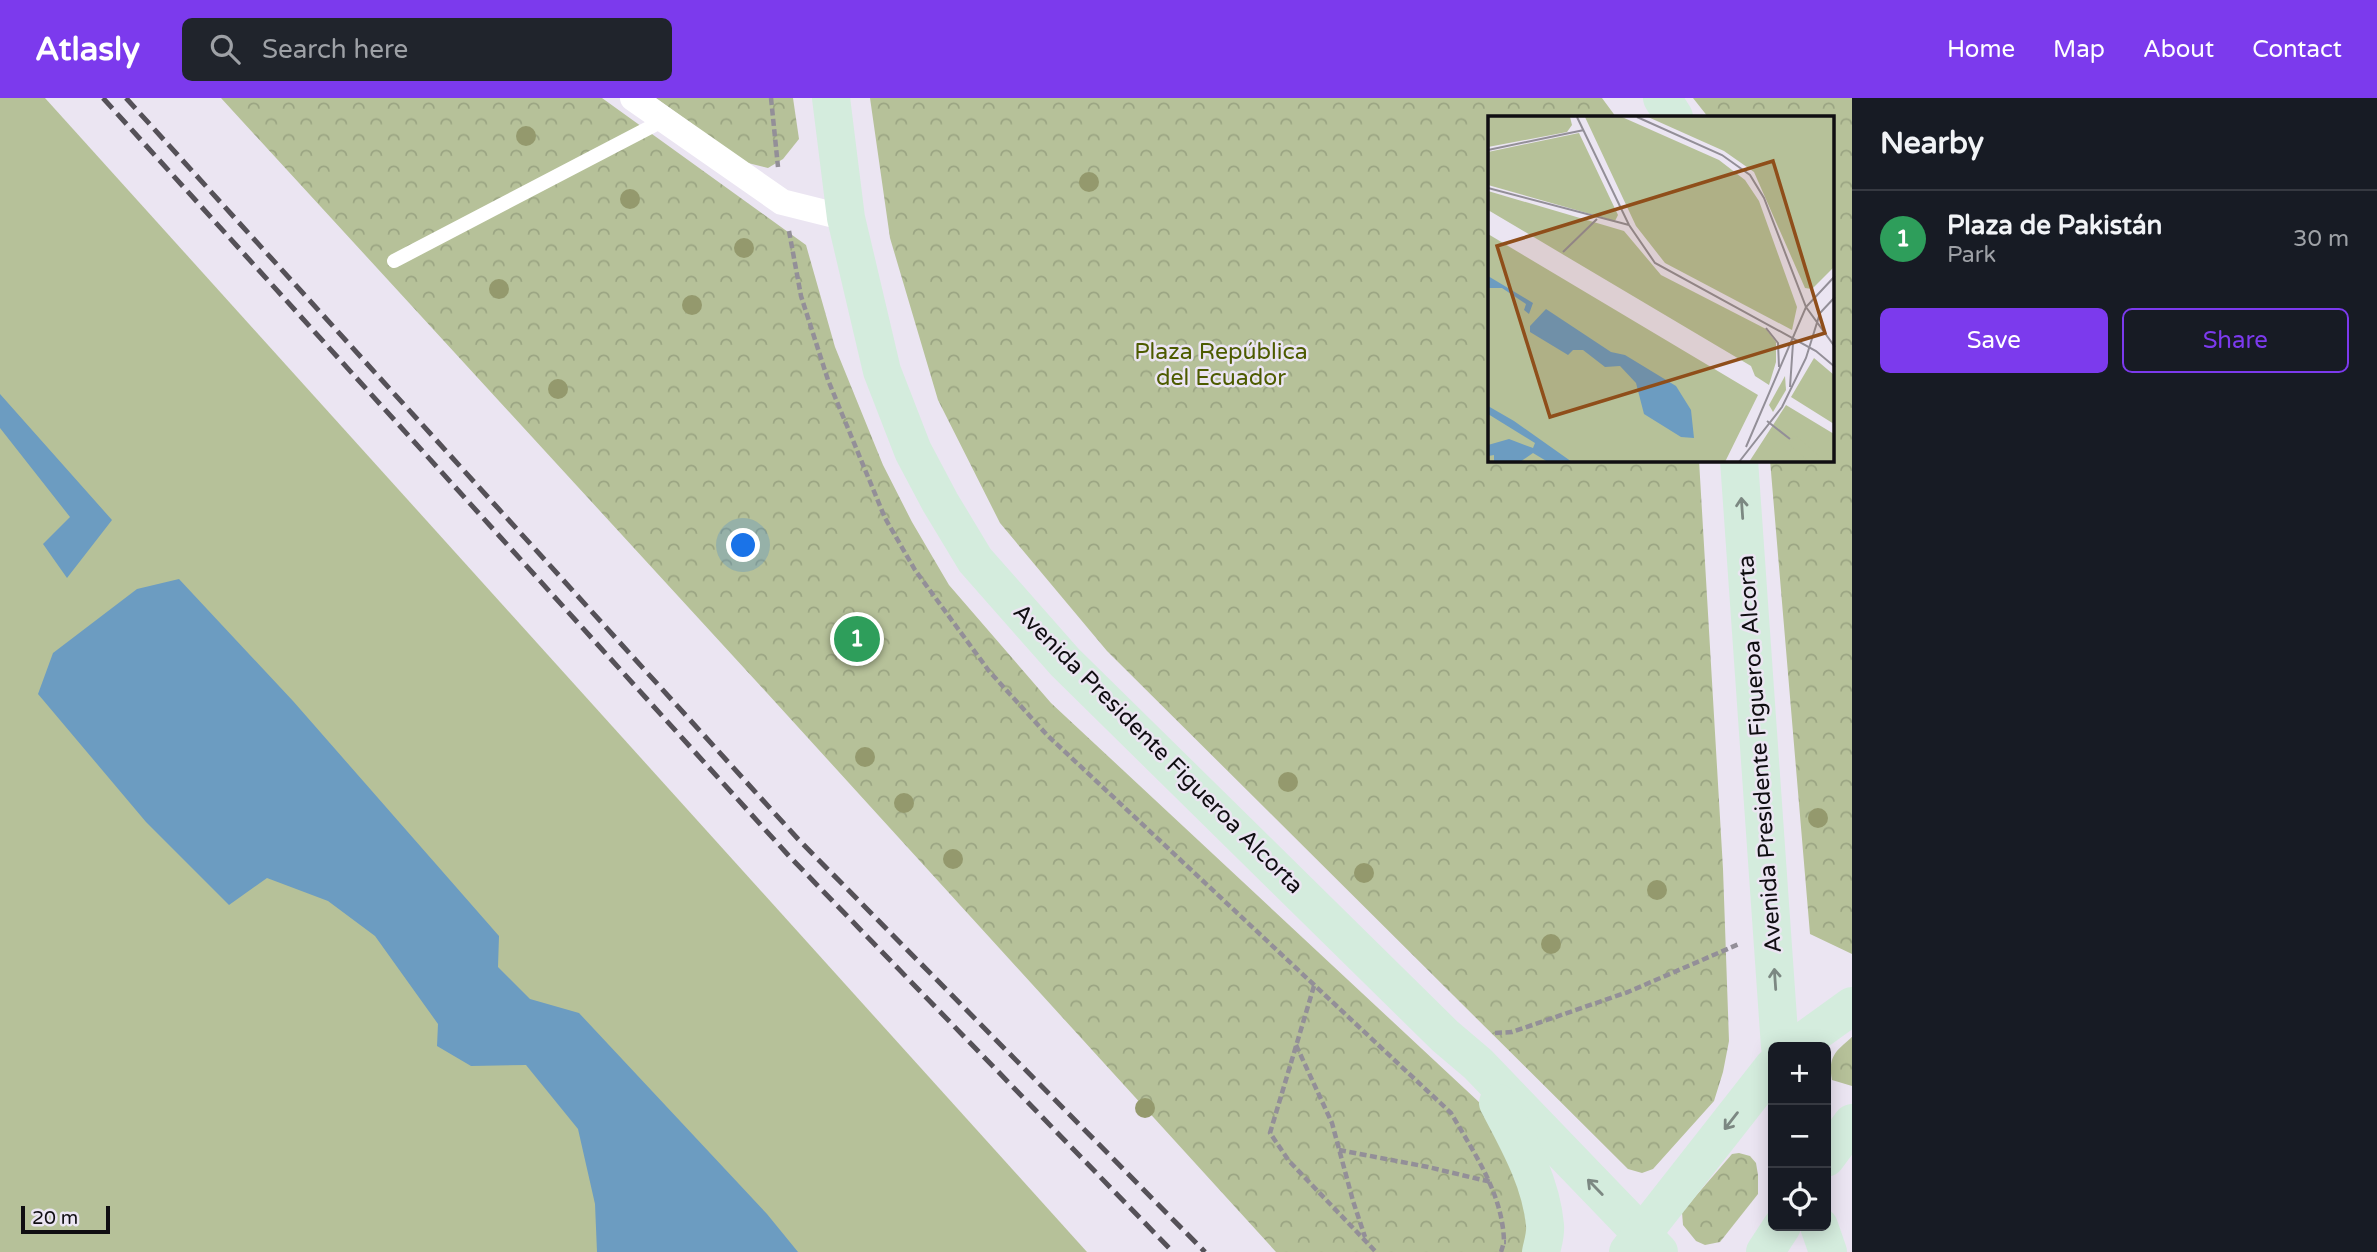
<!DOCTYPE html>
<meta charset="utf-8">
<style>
body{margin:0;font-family:"Varela Round",sans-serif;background:#20242c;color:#f1f3f6}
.controls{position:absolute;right:21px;bottom:21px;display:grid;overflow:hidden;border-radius:10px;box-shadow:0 4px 18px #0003}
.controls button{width:63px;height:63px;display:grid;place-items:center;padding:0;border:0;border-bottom:2px solid #363941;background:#171b24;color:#f1f3f6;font:35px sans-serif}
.scale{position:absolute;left:21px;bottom:18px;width:89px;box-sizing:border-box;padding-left:7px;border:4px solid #100e12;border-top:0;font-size:19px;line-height:24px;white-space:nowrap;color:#100e12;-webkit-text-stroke:5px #ebe5f2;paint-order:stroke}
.you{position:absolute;left:744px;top:448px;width:24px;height:24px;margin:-18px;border:5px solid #fff;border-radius:50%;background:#1a73e8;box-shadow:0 0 0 10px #1a73e833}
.badge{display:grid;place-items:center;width:46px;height:46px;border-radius:50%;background:#7c3aed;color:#fff;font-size:23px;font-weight:700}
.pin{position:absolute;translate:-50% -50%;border:4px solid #fff;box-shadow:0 2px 7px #0006}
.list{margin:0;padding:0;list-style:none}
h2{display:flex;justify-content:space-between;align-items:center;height:91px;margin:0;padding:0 28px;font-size:30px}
h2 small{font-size:23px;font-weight:400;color:#9ea1a6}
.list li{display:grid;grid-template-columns:46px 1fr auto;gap:21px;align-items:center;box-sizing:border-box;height:98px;padding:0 28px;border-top:2px solid #363941}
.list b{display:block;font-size:26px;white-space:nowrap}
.list p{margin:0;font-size:23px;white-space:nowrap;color:#9ea1a6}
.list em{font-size:23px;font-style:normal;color:#9ea1a6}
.actions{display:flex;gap:14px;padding:21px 28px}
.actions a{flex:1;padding:16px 0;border:2px solid #7c3aed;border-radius:10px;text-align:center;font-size:24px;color:#7c3aed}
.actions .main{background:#7c3aed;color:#fff}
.icon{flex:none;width:38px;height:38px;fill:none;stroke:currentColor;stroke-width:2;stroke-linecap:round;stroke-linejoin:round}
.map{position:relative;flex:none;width:1852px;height:1154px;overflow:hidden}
header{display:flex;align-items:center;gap:42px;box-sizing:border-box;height:98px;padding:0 35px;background:#7c3aed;color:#fff}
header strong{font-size:33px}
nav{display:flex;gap:38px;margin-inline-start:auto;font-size:24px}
.search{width:490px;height:63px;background:#20242c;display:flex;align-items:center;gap:18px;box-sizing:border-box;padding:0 24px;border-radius:10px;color:#9ea1a6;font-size:26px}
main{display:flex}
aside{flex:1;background:#171b24}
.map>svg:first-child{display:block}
.park{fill:url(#park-crowns)}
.pitch{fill:#b6c199}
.water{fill:#6c9cc1}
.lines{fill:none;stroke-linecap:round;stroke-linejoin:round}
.path{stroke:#938f98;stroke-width:4.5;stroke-dasharray:7 3.5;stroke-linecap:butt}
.service{stroke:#fff;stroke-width:14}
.minor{stroke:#fff;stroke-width:26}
.secondary{stroke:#d4ecdd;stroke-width:38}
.rail{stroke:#555158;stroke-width:5;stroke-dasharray:14 7;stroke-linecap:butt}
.tree{fill:#94996d}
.oneway{stroke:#7c8882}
.labels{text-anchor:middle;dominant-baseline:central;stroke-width:5;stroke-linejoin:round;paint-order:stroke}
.park-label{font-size:23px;fill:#4d5b00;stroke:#ebe5f2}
.street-label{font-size:23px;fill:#100e12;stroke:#ebe5f2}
.inset-road{fill:none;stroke:#938f98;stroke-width:2}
.view{fill:#8f4e1a;fill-opacity:0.15;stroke:#8f4e1a;stroke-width:3.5}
.inset-edge{fill:none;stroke:#100e12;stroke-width:3.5}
</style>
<header>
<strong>Atlasly</strong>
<div class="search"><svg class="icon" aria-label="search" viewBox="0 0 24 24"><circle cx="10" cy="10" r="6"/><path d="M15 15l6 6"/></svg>Search here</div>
<nav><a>Home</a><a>Map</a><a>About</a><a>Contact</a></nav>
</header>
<main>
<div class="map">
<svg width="1852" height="1154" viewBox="0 0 1852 1154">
<defs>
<pattern id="park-crowns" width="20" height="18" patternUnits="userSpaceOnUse" patternTransform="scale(1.75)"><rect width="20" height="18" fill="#b6c199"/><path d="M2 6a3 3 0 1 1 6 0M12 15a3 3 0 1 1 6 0" fill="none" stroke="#9ba583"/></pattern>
</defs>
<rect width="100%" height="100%" fill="#ebe5f2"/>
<g class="park">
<polygon points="221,0 602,0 806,147 835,249 883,367 912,424 949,487 1051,605 1495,1019 1530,1115 1528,1154 1276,1154 767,595"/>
<polygon points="656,0 793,0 799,41 783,61 768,70 744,64"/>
<polygon points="870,0 1602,0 1616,19 1490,19 1490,362 1699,362 1723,771 1729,943 1723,974 1714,1003 1653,1071 1642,1075 1628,1071 1107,553 1000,425 938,302 890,140"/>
<polygon points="1693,0 1852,0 1852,856 1810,836 1770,362 1833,362 1833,19 1708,19"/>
<path d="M 1852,939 L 1852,988 L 1832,982 C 1828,958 1835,954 1852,939 Z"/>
<polygon points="1739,1055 1750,1058 1756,1065 1758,1077 1758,1096 1720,1144 1705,1147 1696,1143 1683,1127 1682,1114 1732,1056"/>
</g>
<polygon class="pitch" points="0,0 45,0 1087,1154 0,1154"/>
<g class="water">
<polygon points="0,296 112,422 67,480 43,446 70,419 0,330"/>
<polygon points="179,481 293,603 499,838 498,869 530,901 579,915 767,1116 798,1154 597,1154 595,1106 578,1031 526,967 471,968 437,948 438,926 375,838 328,803 267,780 229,807 146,724 38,596 53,555 137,491"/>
</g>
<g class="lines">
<g class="path">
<polyline points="771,0 778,69"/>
<path d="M 789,133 L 801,198 L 828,282 L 885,420 L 915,472 L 956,528 L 989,573 L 1047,637 L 1451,1015 C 1474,1055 1503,1096 1504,1144"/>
<polyline points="1314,888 1270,1035 1289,1063 1376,1154"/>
<polyline points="1495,935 1512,934 1628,894 1739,846"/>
<polyline points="1296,947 1332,1025 1353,1103 1365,1139"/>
<polyline points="1339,1052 1428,1069 1491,1084"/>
<polyline points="1501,1154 1504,1144 1506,1144"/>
</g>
<polyline class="service" points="394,163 664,22"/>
<polyline class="minor" points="633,0 782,104 846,120"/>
<g class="secondary">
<polyline points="831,0 846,120 882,273 913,353 940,404 975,462 1065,564 1445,938 1478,966 1659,1154"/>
<polyline points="1662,0 1674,19"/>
<polyline points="1739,362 1780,949"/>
<polyline points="1795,949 1852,908"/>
<path d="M 1498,1005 C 1518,1043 1541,1083 1545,1127 C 1546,1136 1543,1145 1541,1154"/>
<polyline points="1826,1060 1852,1025"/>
<polyline points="1819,1128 1828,1154"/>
<polyline points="1628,1154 1773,969"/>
<polyline points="1765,1154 1782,1128"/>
</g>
<g class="rail">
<polyline points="103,0 789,758 1173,1154"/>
<polyline points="126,0 798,741 1205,1154"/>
</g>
</g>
<g class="tree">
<circle cx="526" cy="38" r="10"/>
<circle cx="1089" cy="84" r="10"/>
<circle cx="630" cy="101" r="10"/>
<circle cx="744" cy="150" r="10"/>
<circle cx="499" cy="191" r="10"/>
<circle cx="692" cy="207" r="10"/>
<circle cx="558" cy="291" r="10"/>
<circle cx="865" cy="659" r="10"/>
<circle cx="1288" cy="684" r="10"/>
<circle cx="904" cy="705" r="10"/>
<circle cx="1818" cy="720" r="10"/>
<circle cx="953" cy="761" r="10"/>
<circle cx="1364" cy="775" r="10"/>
<circle cx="1657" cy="792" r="10"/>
<circle cx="1551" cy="846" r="10"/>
<circle cx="1145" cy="1010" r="10"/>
</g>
<defs><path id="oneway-shaft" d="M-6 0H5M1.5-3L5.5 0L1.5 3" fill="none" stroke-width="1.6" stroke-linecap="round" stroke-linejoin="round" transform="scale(1.75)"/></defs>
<g class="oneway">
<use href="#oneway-shaft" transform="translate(1742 410) rotate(-94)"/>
<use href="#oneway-shaft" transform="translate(1775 881) rotate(-94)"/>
<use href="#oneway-shaft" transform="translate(1731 1023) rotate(128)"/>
<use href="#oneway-shaft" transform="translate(1595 1089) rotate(-134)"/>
</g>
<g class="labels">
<g class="park-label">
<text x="1221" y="254">Plaza República<tspan x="1221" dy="26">del Ecuador</tspan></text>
</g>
<g class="street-label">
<text transform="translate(1158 651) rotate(45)">Avenida Presidente Figueroa Alcorta</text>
<text transform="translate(1760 656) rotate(-94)">Avenida Presidente Figueroa Alcorta</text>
</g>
</g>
<g transform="translate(1488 18)">
<rect width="346" height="346" fill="#ebe5f2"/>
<path d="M 297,260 L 298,274 L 285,296 L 281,289 Z" fill="#b6c199"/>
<path d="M 0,1 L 82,1 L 84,9 L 79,16 L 0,31 ZM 97,1 L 134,1 L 231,44 L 257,64 L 271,85 L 309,191 L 304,214 L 177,147 L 148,110 ZM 160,1 L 346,1 L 346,151 L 324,173 L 317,172 L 266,56 L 236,35 ZM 91,17 L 130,99 L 127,105 L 0,69 L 0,36 ZM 0,75 L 136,115 L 173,159 L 278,213 L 288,226 L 288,246 L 281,269 L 267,260 L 263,250 L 0,94 ZM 326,242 L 346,259 L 346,308 L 303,281 ZM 298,289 L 346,318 L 346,346 L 261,346 Z" fill="#b6c199"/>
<path d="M 0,118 L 270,279 L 237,346 L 0,346 ZM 307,319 L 331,340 L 330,346 L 321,346 L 300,327 Z" fill="#b6c199"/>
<path d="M 0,160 L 45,187 L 41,198 L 36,194 L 38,188 L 14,172 L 0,172 ZM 58,193 L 123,236 L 137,239 L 188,270 L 203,294 L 206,322 L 193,321 L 156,298 L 148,267 L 132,250 L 117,251 L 95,234 L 85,234 L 80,239 L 42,216 L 42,210 ZM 0,290 L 26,305 L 84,346 L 60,346 L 45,337 L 32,346 L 6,346 L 6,339 L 0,340 L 0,329 L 21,323 L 45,332 L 47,327 L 0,298 Z" fill="#6c9cc1"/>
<path class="inset-road" d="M 89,1 L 141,109 L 167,147 L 328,235 L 347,251M 149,1 L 234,39 L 262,59 L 276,82 L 318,191 L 347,231M 0,34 L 96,14M 0,72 L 141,109M 75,136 L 109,103M 278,212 L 290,227 L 291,251M 302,271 L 305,227M 279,305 L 302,323M 258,331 L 318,191 L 347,160M 251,346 L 294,291 L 318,242 L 332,197 L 347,181"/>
<path class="view" d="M 285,45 L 337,217 L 62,301 L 9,130 Z"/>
<rect width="346" height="346" class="inset-edge"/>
</g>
</svg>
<div class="controls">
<button>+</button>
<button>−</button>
<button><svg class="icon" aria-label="locate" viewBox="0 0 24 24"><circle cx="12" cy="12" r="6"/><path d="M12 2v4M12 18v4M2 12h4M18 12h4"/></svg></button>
</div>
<div class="scale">20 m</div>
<div class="you"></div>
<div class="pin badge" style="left:857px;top:541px;background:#2e9e5b">1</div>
</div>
<aside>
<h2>Nearby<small></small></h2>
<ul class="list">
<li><span class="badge" style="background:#2e9e5b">1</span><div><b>Plaza de Pakistán</b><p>Park</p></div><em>30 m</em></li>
</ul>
<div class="actions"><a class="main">Save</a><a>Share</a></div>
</aside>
</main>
